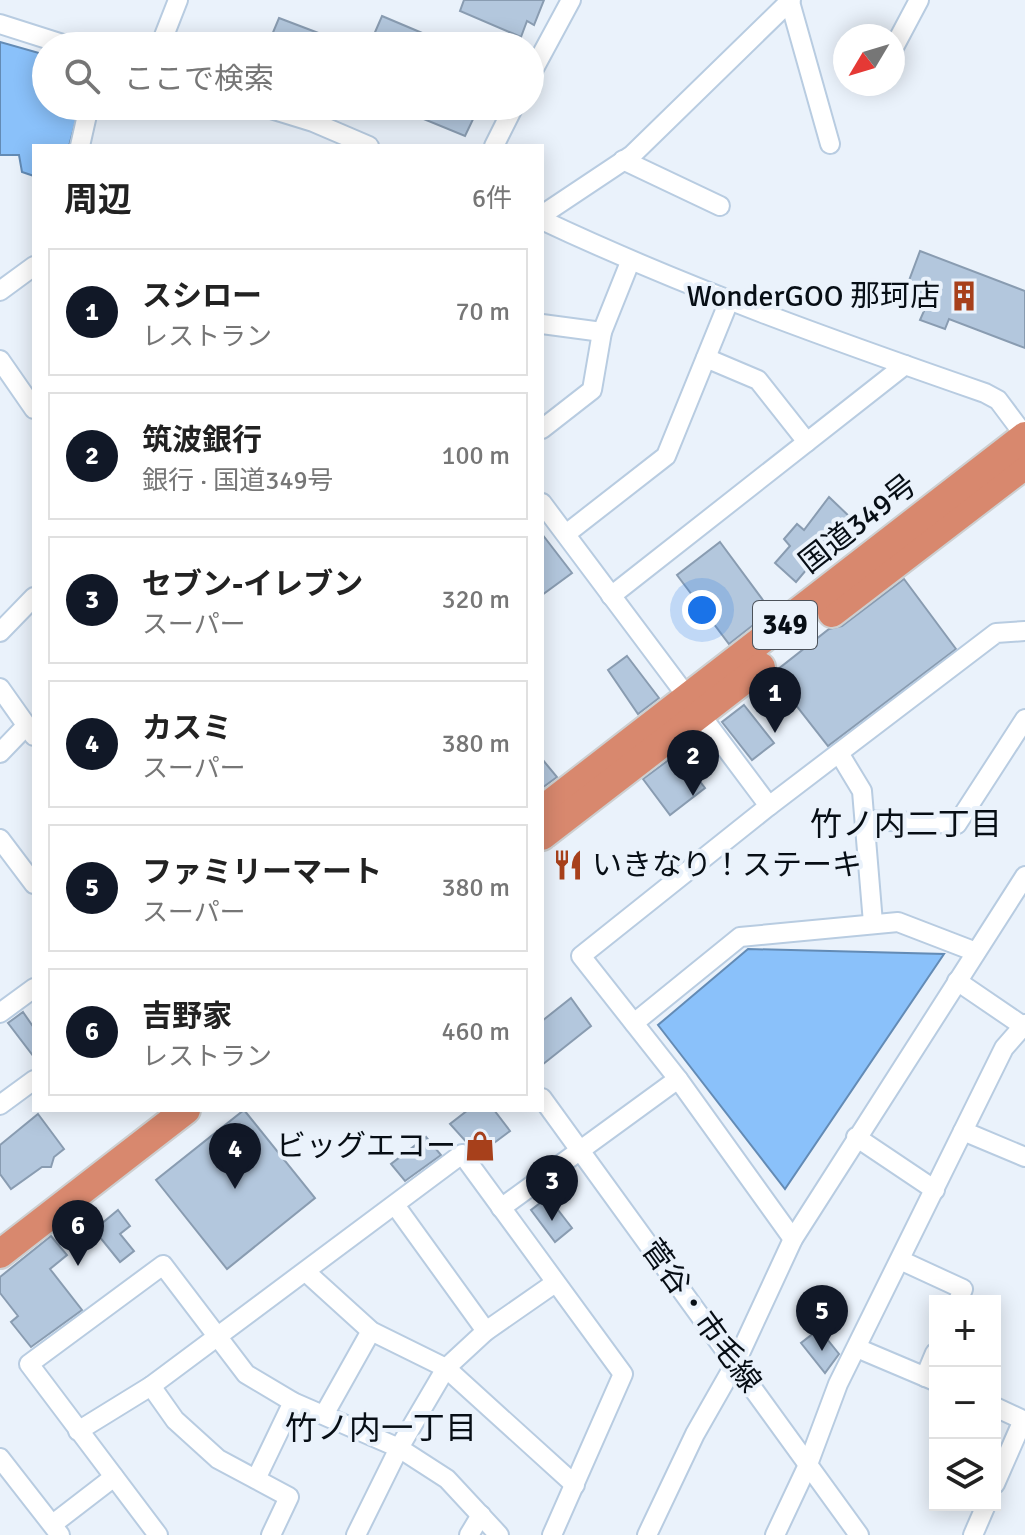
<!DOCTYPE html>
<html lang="ja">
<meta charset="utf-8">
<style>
body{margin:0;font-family:Signika,"Noto Sans JP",sans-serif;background:#f6f6f6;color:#222}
.controls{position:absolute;right:24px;bottom:24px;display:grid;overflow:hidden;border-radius:0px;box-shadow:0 4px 20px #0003}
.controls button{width:72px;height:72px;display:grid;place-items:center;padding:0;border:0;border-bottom:2px solid #e0e0e0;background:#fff;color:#222;font:40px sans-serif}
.compass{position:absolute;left:833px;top:24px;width:72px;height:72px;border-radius:50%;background:#fff;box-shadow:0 4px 20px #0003;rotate:232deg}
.you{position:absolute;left:702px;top:610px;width:28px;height:28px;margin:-20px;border:6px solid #fff;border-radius:50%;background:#1a73e8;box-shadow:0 0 0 12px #1a73e833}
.badge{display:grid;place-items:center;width:52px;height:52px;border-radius:50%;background:#111827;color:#fff;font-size:26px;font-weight:700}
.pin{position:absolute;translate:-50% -66px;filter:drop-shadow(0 2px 4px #0008)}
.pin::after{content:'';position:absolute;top:42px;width:28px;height:24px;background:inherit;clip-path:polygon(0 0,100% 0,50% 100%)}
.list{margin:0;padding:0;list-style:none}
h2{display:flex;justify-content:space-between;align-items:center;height:104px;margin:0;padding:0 32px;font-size:34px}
h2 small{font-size:26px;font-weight:400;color:#767676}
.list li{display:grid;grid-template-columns:52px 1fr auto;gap:24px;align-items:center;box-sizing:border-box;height:128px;margin:0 16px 16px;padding:0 16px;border:2px solid #e0e0e0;border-radius:0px}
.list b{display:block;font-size:30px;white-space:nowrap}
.list p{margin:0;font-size:26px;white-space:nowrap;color:#767676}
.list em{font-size:26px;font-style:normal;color:#767676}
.icon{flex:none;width:44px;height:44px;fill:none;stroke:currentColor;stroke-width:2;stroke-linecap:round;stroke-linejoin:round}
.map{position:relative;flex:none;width:1025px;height:1535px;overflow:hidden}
.search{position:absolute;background:#fff;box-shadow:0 4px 20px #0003;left:32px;top:32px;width:512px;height:88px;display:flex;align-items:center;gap:20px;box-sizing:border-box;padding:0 28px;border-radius:44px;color:#767676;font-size:30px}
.panel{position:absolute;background:#fff;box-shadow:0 4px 20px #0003;left:32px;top:144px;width:512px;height:968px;border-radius:0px}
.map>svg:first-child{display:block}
.water{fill:#8ac1fa;stroke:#638bb5;stroke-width:2}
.building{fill:#b3c7dd;stroke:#899cb1;stroke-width:2}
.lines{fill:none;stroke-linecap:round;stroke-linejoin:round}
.minor-casing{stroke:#b8cce1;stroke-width:22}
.highway-casing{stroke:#cdcfd0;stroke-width:32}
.minor{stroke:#fff;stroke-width:18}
.highway{stroke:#d8886e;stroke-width:28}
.labels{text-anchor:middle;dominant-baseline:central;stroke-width:8;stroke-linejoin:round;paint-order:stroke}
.shield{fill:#eaf2fb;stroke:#4b525a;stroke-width:2}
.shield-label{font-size:28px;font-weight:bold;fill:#070e15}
.poi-label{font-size:30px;fill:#070e15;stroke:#eaf2fb;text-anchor:end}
.street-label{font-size:30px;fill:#070e15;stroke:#eaf2fb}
.neighbourhood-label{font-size:32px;fill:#070e15;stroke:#eaf2fb}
</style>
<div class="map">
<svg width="1025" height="1535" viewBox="0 0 1025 1535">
<rect width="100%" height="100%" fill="#eaf2fb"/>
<g class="water">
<polygon points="0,42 46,55 46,106 80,106 69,146 34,146 34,176 22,172 19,155 0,155"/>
<polygon points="748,949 944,954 785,1189 658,1025"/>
</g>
<g class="building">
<polygon points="464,0 544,0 534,25 527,21 521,37 460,11"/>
<polygon points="382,16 453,46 369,46"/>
<polygon points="279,18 350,45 350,46 279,46 269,42"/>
<polygon points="392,106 460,106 476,113 465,136"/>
<polygon points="920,251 1025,291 1025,348 949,319 945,329 920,320 924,311 901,302"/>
<polygon points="829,497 852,519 829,545 831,551 822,563 817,557 796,582 775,563 790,546 784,539 797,524 804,530"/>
<polygon points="542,534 572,573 542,595"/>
<polygon points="720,542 771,611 729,644 677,575"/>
<polygon points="904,579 956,649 828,746 774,677 777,670 829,629 842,626"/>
<polygon points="627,656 659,698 638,714 608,670"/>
<polygon points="744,705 774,743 752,760 722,722"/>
<polygon points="678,753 705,788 670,815 643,779"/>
<polygon points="542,759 557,777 542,788"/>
<polygon points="571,998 591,1026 542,1065 542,1021"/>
<polygon points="23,1012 34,1028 34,1057 8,1023"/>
<polygon points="244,1110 315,1198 227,1269 156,1180"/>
<polygon points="468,1110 494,1110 510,1131 478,1155 450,1124"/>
<polygon points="38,1114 64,1149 54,1157 51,1167 42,1167 11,1189 0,1174 0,1145"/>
<polygon points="426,1137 441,1155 405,1181 391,1164"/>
<polygon points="548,1197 572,1228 555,1242 531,1210"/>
<polygon points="118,1210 130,1226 120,1234 134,1251 120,1262 94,1230"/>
<polygon points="51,1236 67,1255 50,1269 82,1310 31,1347 11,1322 18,1316 0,1293 0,1277"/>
<polygon points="819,1329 839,1354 825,1373 801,1343"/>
</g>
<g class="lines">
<g class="minor-casing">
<g id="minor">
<polyline points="790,2 830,144"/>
<polyline points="0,24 69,46"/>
<polyline points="160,46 178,0"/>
<polyline points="893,49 919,0"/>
<polyline points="530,76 571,0"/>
<polyline points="261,106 313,122 369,146"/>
<polyline points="80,146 89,106"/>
<polyline points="494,146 514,106"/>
<polyline points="623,160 720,206"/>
<polyline points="542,215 632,155 791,0"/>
<path d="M 542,220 C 686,288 835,341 985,393 L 998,400 L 1025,436"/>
<polyline points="0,291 34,266"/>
<polyline points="542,324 602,332"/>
<polyline points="706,358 758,380 807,442"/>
<polyline points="0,360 34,409"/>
<polyline points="542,429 592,390 602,332 630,262"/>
<polyline points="542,503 769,806"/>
<polyline points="566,534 666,456 729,301"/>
<polyline points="611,596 905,365"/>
<polyline points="0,632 34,597"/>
<polyline points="0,688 34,736"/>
<polyline points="0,753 26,726"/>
<polyline points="839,753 862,791 873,923"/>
<polyline points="865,820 957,824 1025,719"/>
<polyline points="0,839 34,884"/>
<polyline points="957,981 1023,1026"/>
<polyline points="0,1013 34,988"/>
<polyline points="634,1023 740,937 898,922 976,952"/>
<polyline points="542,1098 859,1535"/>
<polyline points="0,1105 34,1080"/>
<polyline points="963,1131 1025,1157"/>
<polyline points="856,1137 935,1190"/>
<polyline points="395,1205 486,1331"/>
<polyline points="501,1208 678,1079"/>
<polyline points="793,1239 678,1079 581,956 769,806 996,633 1025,631"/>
<polyline points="900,1260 963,1289 958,1301"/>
<polyline points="306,1272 371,1331 446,1368 575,1485"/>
<polyline points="857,1348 935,1381"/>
<polyline points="925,1377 935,1353"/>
<polyline points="151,1386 175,1420 218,1459 289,1497 271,1535"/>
<polyline points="995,1407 1023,1420 995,1484"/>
<polyline points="325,1413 371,1331"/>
<polyline points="78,1431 151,1386 462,1154 623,1374 552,1535"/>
<polyline points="0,1458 60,1535"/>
<polyline points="256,1479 293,1402"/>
<polyline points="53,1524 114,1477"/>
<polyline points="158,1535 29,1364 163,1265 246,1374 293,1402 399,1448 447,1479 499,1535"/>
<polyline points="356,1535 399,1448 446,1368 486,1331 555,1283"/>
<polyline points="469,1535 481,1515"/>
<polyline points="647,1535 695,1434 736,1362 793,1239 1025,876"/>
<polyline points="775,1535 807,1467 838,1384 1004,1048 1025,1024"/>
<polyline points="973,1535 986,1505"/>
</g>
</g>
<g class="highway-casing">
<g id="highway">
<polyline points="832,613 1025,465"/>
<polyline points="542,810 1025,436"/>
<polyline points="542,836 761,667"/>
<polyline points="0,1254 186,1110"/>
</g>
</g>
<use href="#minor" class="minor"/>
<use href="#highway" class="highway"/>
</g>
<defs>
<g id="building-bare" transform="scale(2.4)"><path d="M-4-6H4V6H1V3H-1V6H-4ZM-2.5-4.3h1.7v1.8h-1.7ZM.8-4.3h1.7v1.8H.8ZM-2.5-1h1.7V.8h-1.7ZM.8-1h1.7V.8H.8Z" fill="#a7401b" stroke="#eaf2fb" stroke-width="2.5" paint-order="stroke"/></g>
<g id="restaurant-bare" transform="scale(2.4)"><path d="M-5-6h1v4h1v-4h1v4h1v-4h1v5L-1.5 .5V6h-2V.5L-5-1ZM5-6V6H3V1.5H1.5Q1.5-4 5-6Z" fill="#a7401b" stroke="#eaf2fb" stroke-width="2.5" paint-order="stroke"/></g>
<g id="shop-bare" transform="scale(2.4)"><path d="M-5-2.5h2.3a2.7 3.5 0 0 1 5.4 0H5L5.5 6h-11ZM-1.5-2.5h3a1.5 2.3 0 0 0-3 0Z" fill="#a7401b" stroke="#eaf2fb" stroke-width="2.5" paint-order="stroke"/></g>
</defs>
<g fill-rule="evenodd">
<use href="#building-bare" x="964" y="296"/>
<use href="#restaurant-bare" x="568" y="865"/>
<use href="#shop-bare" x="480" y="1146"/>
</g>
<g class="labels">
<rect class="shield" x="753" y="601" width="64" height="48" rx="6"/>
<g class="shield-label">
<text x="785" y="625">349</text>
</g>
<g class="poi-label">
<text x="940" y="296">WonderGOO 那珂店</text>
<text x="592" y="865" text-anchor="start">いきなり！ステーキ</text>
<text x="456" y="1146">ビッグエコー</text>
</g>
<g class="street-label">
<text transform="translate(858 524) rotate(-38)">国道349号</text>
<text transform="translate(701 1316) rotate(54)">菅谷・市毛線</text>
</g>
<g class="neighbourhood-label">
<text x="906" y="824">竹ノ内二丁目</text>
<text x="381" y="1428">竹ノ内一丁目</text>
</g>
</g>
</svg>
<div class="controls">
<button>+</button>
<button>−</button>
<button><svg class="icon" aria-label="layers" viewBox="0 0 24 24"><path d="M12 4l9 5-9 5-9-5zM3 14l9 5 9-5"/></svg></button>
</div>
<svg class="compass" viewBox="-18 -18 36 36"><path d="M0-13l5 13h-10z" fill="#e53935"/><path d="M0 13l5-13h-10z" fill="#767676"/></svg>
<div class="you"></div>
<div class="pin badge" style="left:775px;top:733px">1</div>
<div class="pin badge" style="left:693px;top:796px">2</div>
<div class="pin badge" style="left:552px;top:1221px">3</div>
<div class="pin badge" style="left:235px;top:1189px">4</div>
<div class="pin badge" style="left:822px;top:1351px">5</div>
<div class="pin badge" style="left:78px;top:1266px">6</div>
<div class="search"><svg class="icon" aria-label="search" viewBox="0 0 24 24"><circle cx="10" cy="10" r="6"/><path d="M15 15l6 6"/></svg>ここで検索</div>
<section class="panel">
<h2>周辺<small>6件</small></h2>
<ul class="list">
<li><span class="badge">1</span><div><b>スシロー</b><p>レストラン</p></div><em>70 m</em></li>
<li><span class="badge">2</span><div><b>筑波銀行</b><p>銀行 · 国道349号</p></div><em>100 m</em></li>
<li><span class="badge">3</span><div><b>セブン-イレブン</b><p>スーパー</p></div><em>320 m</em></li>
<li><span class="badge">4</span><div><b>カスミ</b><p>スーパー</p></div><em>380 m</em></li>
<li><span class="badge">5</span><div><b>ファミリーマート</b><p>スーパー</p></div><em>380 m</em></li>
<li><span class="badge">6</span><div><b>吉野家</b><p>レストラン</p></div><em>460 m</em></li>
</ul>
</section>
</div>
